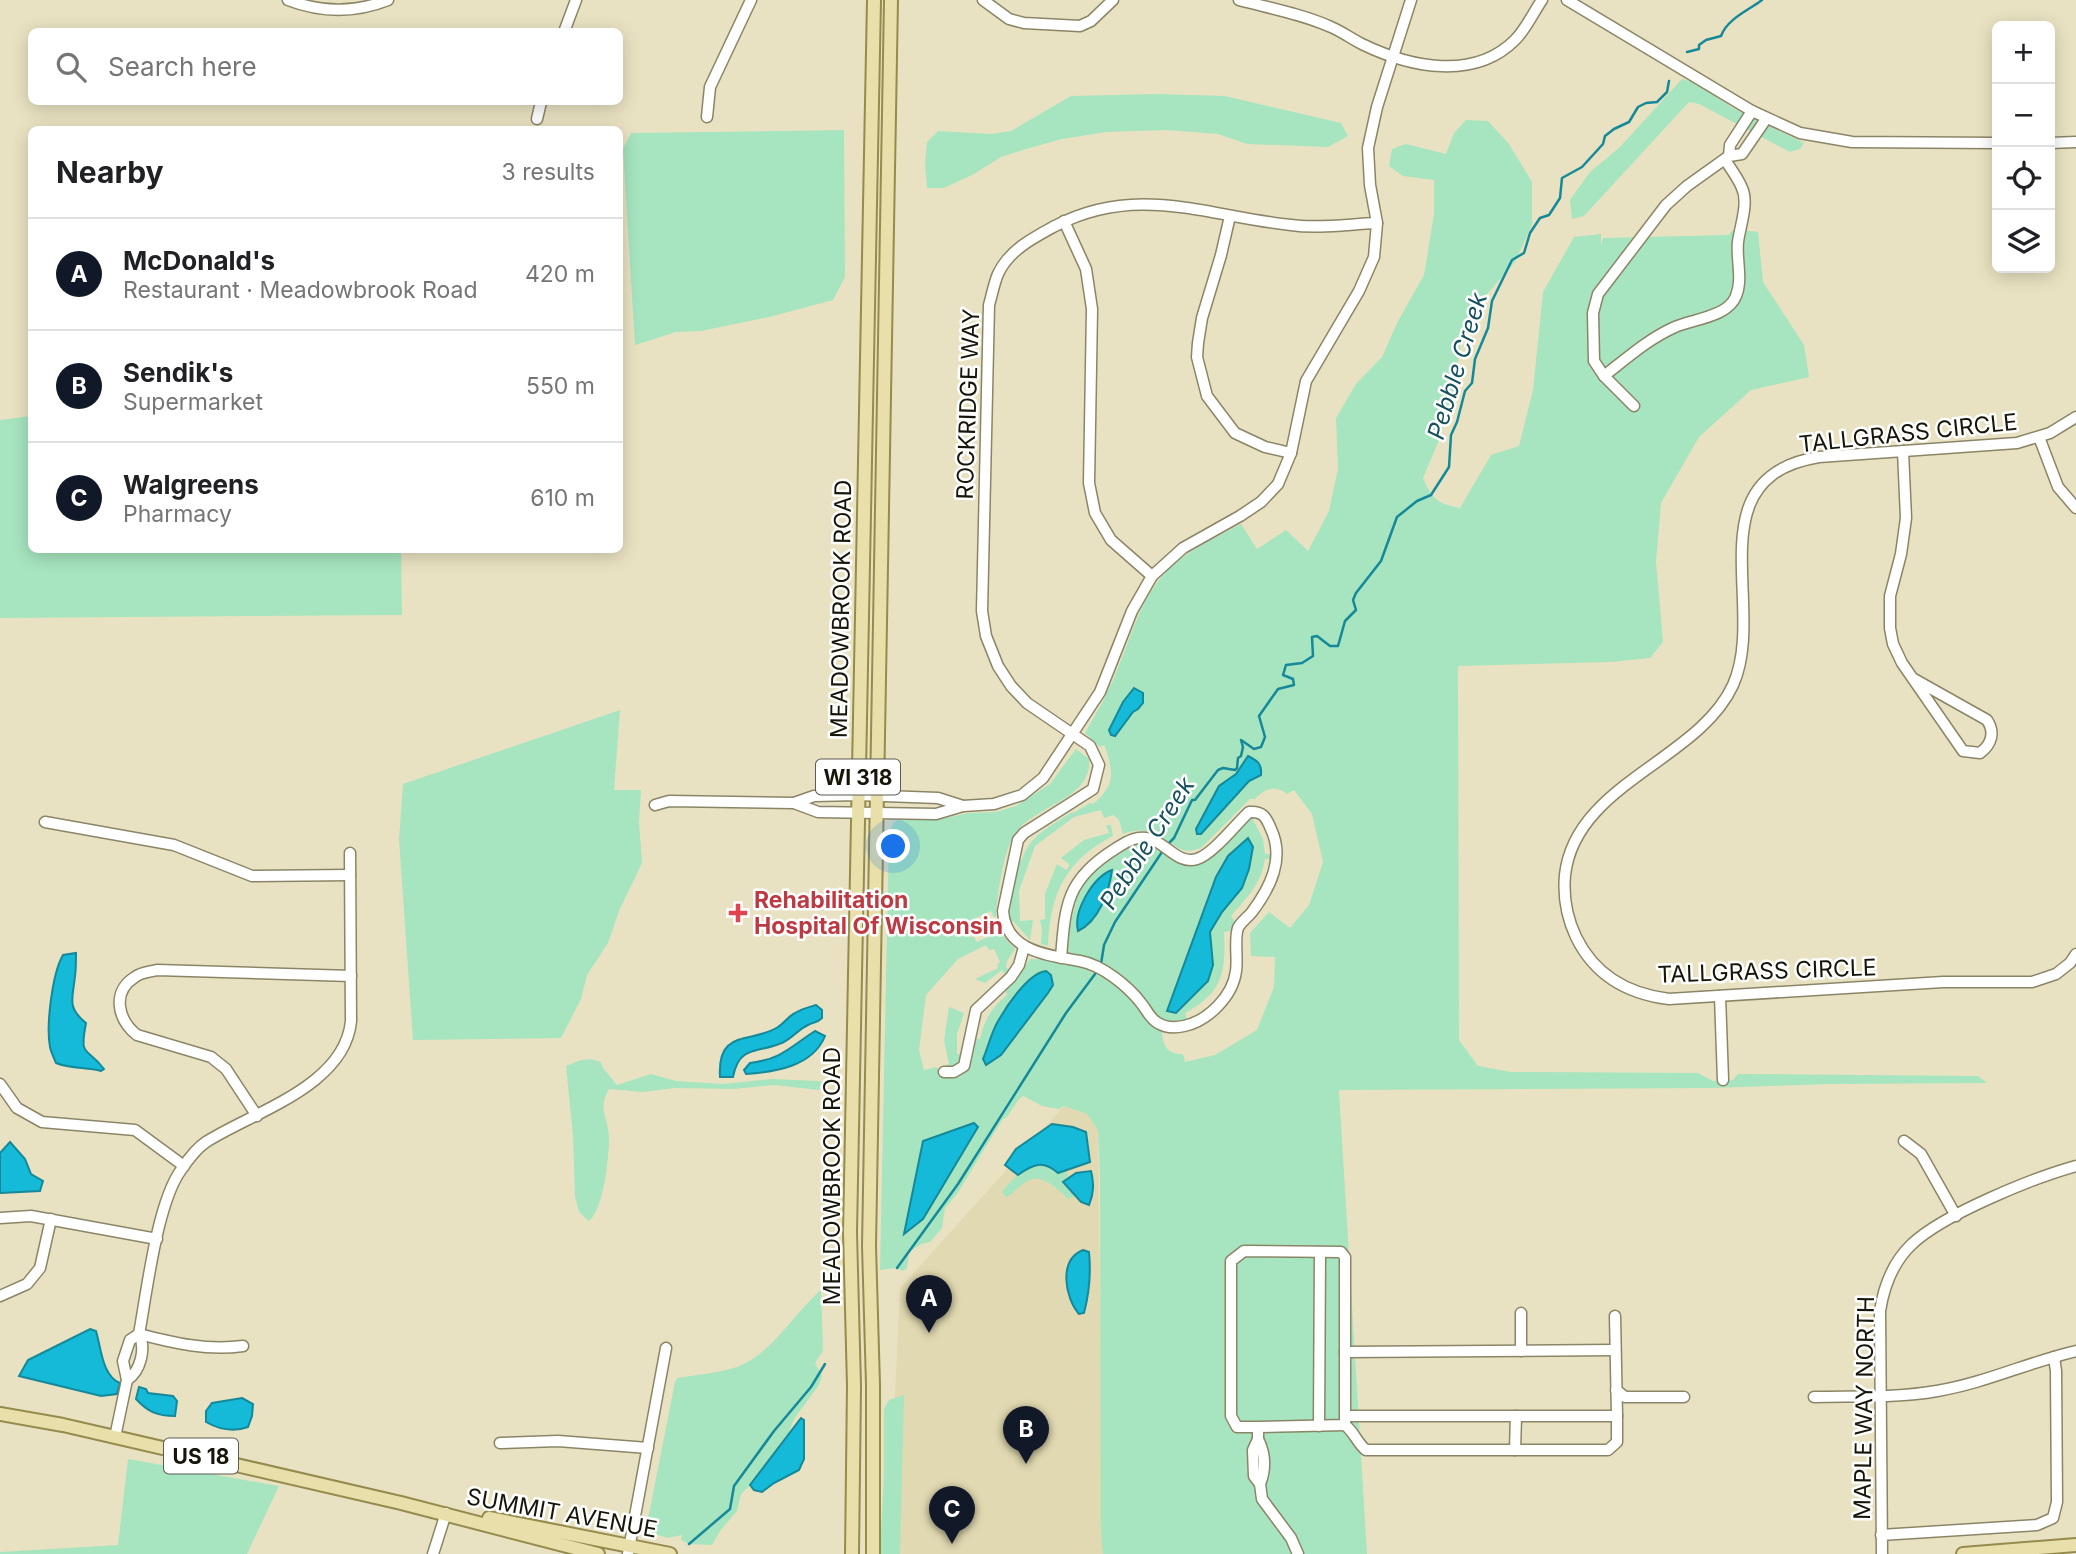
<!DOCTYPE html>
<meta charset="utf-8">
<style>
body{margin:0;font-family:Inter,sans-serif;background:#f2f2f2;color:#202124}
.controls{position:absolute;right:21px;top:21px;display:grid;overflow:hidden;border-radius:10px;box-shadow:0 4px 18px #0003}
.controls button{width:63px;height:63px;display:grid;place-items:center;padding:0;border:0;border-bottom:2px solid #e0e0e0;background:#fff;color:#202124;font:35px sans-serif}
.you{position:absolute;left:894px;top:847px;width:24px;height:24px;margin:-18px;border:5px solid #fff;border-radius:50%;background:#1a73e8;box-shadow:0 0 0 10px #1a73e833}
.badge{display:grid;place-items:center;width:46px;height:46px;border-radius:50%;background:#111827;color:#fff;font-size:23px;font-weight:700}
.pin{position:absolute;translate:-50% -58px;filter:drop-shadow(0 2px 4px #0008)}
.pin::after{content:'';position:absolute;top:37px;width:24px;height:21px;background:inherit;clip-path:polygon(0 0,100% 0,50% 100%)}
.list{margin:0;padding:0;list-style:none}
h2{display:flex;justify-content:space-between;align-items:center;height:91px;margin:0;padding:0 28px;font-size:30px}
h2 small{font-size:23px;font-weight:400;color:#757577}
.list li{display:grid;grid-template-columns:46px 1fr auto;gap:21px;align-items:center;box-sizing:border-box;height:112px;padding:0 28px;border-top:2px solid #e0e0e0}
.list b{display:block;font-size:26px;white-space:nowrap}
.list p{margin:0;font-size:23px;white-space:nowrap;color:#757577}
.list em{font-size:23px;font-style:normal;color:#757577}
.icon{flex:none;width:38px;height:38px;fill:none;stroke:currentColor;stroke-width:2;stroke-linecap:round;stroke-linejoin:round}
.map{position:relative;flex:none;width:2076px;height:1554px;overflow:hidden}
.search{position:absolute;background:#fff;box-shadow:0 4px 18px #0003;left:28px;top:28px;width:595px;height:77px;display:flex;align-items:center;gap:18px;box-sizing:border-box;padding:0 24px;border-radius:10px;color:#757577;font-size:26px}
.panel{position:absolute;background:#fff;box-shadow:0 4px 18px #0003;left:28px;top:126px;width:595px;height:427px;border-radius:10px}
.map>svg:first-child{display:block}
.built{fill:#e1d9b1}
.green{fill:#a6e5bf;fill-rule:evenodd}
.water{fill:#14bad7;stroke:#158899;stroke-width:2}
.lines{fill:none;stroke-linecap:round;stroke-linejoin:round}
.stream{stroke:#158899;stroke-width:2.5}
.minor-casing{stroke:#8b8567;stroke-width:13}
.major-casing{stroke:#948b4d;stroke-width:16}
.minor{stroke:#fff;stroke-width:10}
.major{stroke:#e8dfaa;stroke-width:12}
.health-dot{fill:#e0444e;stroke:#fff;stroke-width:2.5}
.labels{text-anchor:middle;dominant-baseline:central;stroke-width:5;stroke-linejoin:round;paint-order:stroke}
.shield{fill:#fff;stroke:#5d5b53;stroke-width:2}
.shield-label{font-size:21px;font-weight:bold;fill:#171509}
.street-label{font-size:23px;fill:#171509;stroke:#fff}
.health-label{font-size:23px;font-weight:bold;fill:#be3a42;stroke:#fff;text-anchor:start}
.water-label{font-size:24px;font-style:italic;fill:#16515d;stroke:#fff}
</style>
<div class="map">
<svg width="2076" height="1554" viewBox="0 0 2076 1554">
<rect width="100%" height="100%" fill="#e9e2c2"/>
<polygon class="built" points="1064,1106 1087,1114 1098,1130 1103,1554 890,1554 890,1503 900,1288"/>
<g class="green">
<polygon points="1682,79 1693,82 1733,108 1804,143 1800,149 1790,152 1699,104 1689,102 1584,216 1572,219 1570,200 1590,172 1620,147"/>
<polygon points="1155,94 1225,96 1341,123 1348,136 1328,147 1247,144 1218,134 1167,130 1106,132 1062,139 1026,149 1001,157 974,174 944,188 927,188 925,164 927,142 938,131 991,134 1011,131 1071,96"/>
<path d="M 1466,120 L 1488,121 L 1509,144 L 1532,182 L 1532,225 L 1515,262 L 1482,300 L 1461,341 L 1453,396 L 1440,438 L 1423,478 C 1432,499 1438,504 1460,508 L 1491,455 L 1519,446 L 1533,390 L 1543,292 L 1574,237 L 1601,234 L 1601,245 L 1603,238 L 1728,235 L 1734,229 L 1758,232 L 1763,282 L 1804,345 L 1809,377 L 1751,390 L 1699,437 L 1661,503 L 1656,562 L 1663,642 L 1650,658 L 1611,662 L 1458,666 L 1459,1040 L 1478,1066 L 1511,1072 L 1698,1073 L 1713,1081 L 1733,1080 L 1738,1074 L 1978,1076 L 1987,1083 L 1829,1084 L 1711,1088 L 1339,1090 L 1367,1554 L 1103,1554 L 1101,1531 L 1100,1176 L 1098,1130 L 1087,1114 L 1064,1106 L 1059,1109 L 1042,1106 L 1023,1096 C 1013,1103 1013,1114 1002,1120 L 957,1194 L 945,1208 L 942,1228 L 930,1242 L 921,1244 L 909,1252 L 907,1268 L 903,1271 L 896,1268 L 880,1270 L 889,832 L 894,822 L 902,819 L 946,818 L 968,813 L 996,812 L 1016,806 L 1050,784 L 1076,749 L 1089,759 C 1093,801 1031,805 1013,837 C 1003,854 997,897 996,917 L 994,917 L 991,911 L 967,922 L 970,937 L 974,937 L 977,942 L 997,933 L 996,927 L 999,928 L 1005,938 L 1015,949 L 1007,961 L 1006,967 L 1011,972 L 1006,976 L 1002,970 L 985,983 L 975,979 L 998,968 L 997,964 L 1000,962 L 994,949 L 989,950 L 986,945 L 958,959 L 926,995 L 919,1050 L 924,1070 L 937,1067 C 944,1086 950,1073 962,1075 L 970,1063 L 973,1039 L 980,1039 C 984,1020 992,1007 1007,995 L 1004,988 L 1020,975 L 1030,959 C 1062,958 1106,973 1128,995 C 1140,1008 1145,1023 1162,1031 C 1163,1045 1166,1054 1183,1054 L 1185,1062 L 1215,1055 L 1257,1030 L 1274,987 L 1275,957 L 1251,956 L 1250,933 L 1269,912 L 1290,928 L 1309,905 L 1323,862 L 1312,814 L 1294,790 L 1287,794 C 1275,784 1264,789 1255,799 L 1250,799 L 1202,847 C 1172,864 1165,818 1123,834 L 1119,820 L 1113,815 L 1104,818 L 1101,810 L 1074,817 L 1035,846 L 1019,891 L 1020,921 L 1033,920 L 1030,940 L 1013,921 L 1010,922 L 1008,916 L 1018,861 L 1022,860 C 1029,835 1051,826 1072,812 L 1073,813 L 1090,803 L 1093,804 C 1115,786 1114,773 1105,747 L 1104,745 L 1100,747 L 1085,733 C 1096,714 1107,695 1115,675 C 1132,637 1140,595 1172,566 C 1192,548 1217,537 1241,524 L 1257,549 L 1286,530 L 1308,551 L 1329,511 L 1338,469 L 1336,418 L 1356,384 L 1382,357 L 1397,323 L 1424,275 L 1434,214 L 1434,180 L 1403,176 L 1389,166 L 1392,149 L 1406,144 L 1446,154 L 1454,133 ZM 1134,688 L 1143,694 C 1142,708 1129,715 1122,728 L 1109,730 L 1123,702 Z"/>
<polygon points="844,130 845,277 833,300 769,317 701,331 676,332 635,345 623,149 631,133"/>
<polygon points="31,416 32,550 401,550 402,615 0,618 0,420"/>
<polygon points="620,710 614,790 641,790 639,822 642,863 619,911 608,943 587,975 581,999 561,1038 413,1040 399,839 403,784"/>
<path d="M 1256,816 L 1253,820 L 1263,839 L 1265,854 L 1272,854 L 1271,859 L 1265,859 C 1261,885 1247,897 1231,916 L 1235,922 L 1230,931 L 1224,932 C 1226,972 1223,993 1185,1013 L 1187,1020 L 1173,1023 L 1160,1018 L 1129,982 L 1091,959 L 1068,952 L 1067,936 L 1080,886 L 1095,868 L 1139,842 C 1159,844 1172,866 1193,864 C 1221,862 1233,819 1256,816 Z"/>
<path d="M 1106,825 L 1111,825 L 1113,836 C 1066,860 1050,893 1048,946 L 1041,944 L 1042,929 L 1040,920 L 1045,919 L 1045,894 L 1057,864 L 1066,870 L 1070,865 L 1061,858 L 1084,840 L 1109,833 Z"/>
<polygon points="949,1007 964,1013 957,1034 957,1054 964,1055 957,1065 949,1068 946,1065 949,1064 944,1041"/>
<path d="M 590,1059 L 601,1062 L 603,1068 L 617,1085 L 651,1074 L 676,1081 L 723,1084 L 772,1079 L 818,1081 L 822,1082 L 819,1090 L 774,1085 L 734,1089 L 675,1088 L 643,1092 L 609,1089 C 597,1111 608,1115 609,1137 C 609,1157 604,1208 589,1221 L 579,1212 L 575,1197 L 573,1136 L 566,1066 L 581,1060 Z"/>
<path d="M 1037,1164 L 1046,1164 L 1058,1173 L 1066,1169 L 1068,1178 L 1063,1181 L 1075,1196 L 1068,1199 C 1059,1190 1044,1174 1029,1180 C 1020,1184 1015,1193 1006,1197 L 1002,1192 C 1011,1180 1023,1168 1037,1164 Z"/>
<path d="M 821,1290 L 823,1351 L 815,1363 L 822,1376 L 819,1385 L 794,1419 L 789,1432 L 750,1485 L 741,1494 L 737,1511 L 720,1531 L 712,1545 L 689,1544 L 681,1540 L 682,1535 L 668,1538 L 649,1532 L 647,1524 L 675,1382 L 677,1378 C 697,1375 718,1373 737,1367 C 772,1354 793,1314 821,1290 Z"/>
<polygon points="904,1395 900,1554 880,1554 884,1472 884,1409 889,1400"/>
<polygon points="128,1459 279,1486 247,1554 0,1554 0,1552 118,1545"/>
</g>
<g class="water">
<polygon points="1134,688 1143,693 1143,703 1138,709 1133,712 1115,736 1111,735 1109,730 1123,702"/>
<path d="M 1248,756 C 1258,761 1262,764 1261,775 L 1249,781 L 1201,834 L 1197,834 L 1196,829 L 1219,786 L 1236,774 Z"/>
<polygon points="1248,838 1253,847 1249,869 1242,888 1222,912 1210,932 1213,965 1208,981 1176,1013 1167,1011 1216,877 1228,856"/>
<path d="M 1112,870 C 1109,892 1099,921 1078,931 C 1073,911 1093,877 1112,870 Z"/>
<path d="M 76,953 C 76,961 76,969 75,976 C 73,998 66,1007 86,1023 C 79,1059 87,1046 104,1069 L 101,1071 C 86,1067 71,1069 56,1063 C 54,1058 51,1052 50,1047 C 46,1026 52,974 63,955 Z"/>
<path d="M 1046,971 L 1051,975 L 1053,985 L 1048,993 L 1001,1055 L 986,1065 L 983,1059 C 988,1047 991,1034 997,1023 C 1006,1007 1028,973 1046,971 Z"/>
<path d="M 816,1005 L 822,1010 L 822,1018 C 817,1023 814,1022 808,1025 C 797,1030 790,1041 779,1044 C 756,1053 739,1046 733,1077 L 720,1077 C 717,1028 751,1044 778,1027 C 784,1023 789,1016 795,1013 C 801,1009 809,1007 816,1005 Z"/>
<path d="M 815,1031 L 825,1036 C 813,1066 776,1072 746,1074 L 744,1070 L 750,1063 C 782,1059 790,1047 815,1031 Z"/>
<polygon points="974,1123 978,1127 923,1219 904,1234 923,1141"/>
<path d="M 1052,1124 L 1073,1127 L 1086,1132 L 1090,1162 L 1058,1173 C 1043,1160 1033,1164 1018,1175 L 1005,1165 L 1016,1149 Z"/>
<polygon points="10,1142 25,1159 31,1174 43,1181 40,1191 0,1193 0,1153"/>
<path d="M 1091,1171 C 1094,1184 1094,1193 1089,1205 L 1081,1202 L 1063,1182 L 1076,1173 Z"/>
<path d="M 1083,1250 L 1089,1252 C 1091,1272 1089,1294 1084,1313 L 1079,1314 C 1065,1298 1058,1260 1083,1250 Z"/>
<path d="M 90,1329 L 96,1331 C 101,1347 102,1376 120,1383 L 117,1394 L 101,1396 L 19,1376 L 28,1360 Z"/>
<path d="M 139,1387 L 146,1389 L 148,1393 L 173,1396 L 177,1401 L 175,1416 C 157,1416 148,1412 136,1399 Z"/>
<path d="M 242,1398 L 253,1404 L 252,1416 L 248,1427 C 234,1432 220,1430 206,1422 L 206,1411 L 212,1403 Z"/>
<polygon points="801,1418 804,1420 804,1459 799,1470 774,1483 762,1492 754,1490 750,1485"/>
</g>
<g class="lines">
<g class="stream">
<path d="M 1687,52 L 1699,49 L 1699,45 L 1706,40 L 1721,36 C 1727,19 1749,10 1762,0"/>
<polyline points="1168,844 1174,838 1192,800 1195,800 1218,770 1223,768 1235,770 1237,768 1238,758 1241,756 1243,747 1241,740 1254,749 1261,747 1265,737 1259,716 1278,689 1294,685 1293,679 1283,675 1286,665 1302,663 1313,656 1312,637 1317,636 1330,646 1338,646 1345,621 1356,610 1353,600 1356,593 1381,561 1397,517 1417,501 1431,495 1449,467 1451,435 1457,422 1465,391 1472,383 1475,359 1488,328 1492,301 1512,260 1524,253 1530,233 1540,218 1549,215 1560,198 1562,178 1582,167 1603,144 1605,136 1614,129 1629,122 1638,107 1646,103 1657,102 1667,92 1669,81"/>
<polyline points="1101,964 1104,945 1115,922 1164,849"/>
<polyline points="897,1268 958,1184 1066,1013 1098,970"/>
<polyline points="689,1544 730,1509 734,1486 774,1431 811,1387 825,1364"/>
</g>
<g class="minor-casing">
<g id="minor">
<path d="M 288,0 C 322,13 355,13 388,0"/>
<polyline points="983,0 1009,19 1024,23 1080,26 1091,21 1113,0"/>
<path d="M 1239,0 C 1269,8 1302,14 1331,27 C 1343,32 1353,40 1364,45 C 1410,67 1474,81 1515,40 C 1526,29 1533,13 1542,0"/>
<polyline points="1567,0 1752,111 1800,133 1852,142 1997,143"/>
<polyline points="564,32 576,0"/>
<polyline points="1752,111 1730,145 1729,156 1742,154 1766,119"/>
<polyline points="707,117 710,87 751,0"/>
<polyline points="537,119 541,102"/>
<polyline points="2050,143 2076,142"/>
<polyline points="1230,216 1221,255 1202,318 1198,343 1197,357 1207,396 1235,433 1265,447 1291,453"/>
<polyline points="1064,221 1086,269 1092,309 1089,483 1095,513 1111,540 1152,576"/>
<path d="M 1604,376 C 1627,358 1648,339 1675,327 C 1693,319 1728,317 1736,296 C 1743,279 1736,259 1738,242 C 1740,226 1749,203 1742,188 C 1738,178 1731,169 1725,160"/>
<polyline points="1634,406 1604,376 1594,361 1593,313 1598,294 1666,205 1687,186 1729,156"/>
<path d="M 2076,417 L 2050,433 L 2017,443 L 1819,457 C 1693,477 1768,608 1733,685 C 1699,760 1575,784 1565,875 C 1563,897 1567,918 1576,937 C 1595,976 1628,994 1669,999 L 1943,982 L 2032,982 L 2056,974 L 2070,963 L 2076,954"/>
<polyline points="2039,437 2058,487 2076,508"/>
<path d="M 1903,451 L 1906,518 L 1901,554 L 1890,596 L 1890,628 L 1893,644 L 1902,663 L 1963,751 L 1980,753 C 1992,744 1995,732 1987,720 L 1914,679"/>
<polyline points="794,803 818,812 936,814 963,806 994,804 1022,795 1043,778 1100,692 1132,611 1152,576 1183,548 1240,516 1261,502 1278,484 1291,453 1306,381 1359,291 1374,257 1377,223 1370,185 1368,148 1377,107 1411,0"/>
<polyline points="655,805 669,801 794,803 814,796 858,795 938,798 963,806"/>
<polyline points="45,822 174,845 252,876 350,875"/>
<path d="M 1061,958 C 1065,904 1067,879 1115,849 C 1126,842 1136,835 1150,839 C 1166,843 1178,865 1197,859 C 1213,854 1236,824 1249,812 C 1263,811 1266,817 1271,829 C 1285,859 1270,888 1252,912 C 1248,917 1240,923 1238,928 C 1234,938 1238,960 1236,971 C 1233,996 1208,1021 1184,1026 C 1175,1028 1166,1028 1158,1023 C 1150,1019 1147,1010 1141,1003 C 1128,986 1102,965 1080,961 C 1048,955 1006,952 1003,911 L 1018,840 L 1024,833 L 1093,789 L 1099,765 L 1090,746 L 1027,703 L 1011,686 L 998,666 L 986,636 L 982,611 L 989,305 C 992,295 994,283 998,274 C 1009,250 1033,238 1055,226 C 1137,183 1206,216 1291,225 C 1318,229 1349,224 1377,223"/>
<polyline points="1720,996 1723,1080"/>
<polyline points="944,1072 954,1072 964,1066 976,1010 1011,977 1019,965 1024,947"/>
<polyline points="0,1084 17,1108 42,1122 135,1130 184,1166"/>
<path d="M 257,1116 L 226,1069 L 211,1057 L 137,1035 C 118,1020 111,992 135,977 C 141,972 149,972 157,970 L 351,976"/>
<polyline points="1904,1141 1921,1154 1956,1216"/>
<polyline points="0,1218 31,1216 157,1239"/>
<polyline points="0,1296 27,1284 40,1268 51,1219"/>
<polyline points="1615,1316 1617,1416"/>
<path d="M 139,1334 C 174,1343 207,1351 243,1346"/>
<polyline points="1521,1351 1521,1313"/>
<polyline points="1345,1352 1615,1350"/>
<path d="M 127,1380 C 141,1371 146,1348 139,1334 C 147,1291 157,1203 181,1170 C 187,1161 197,1148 206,1142 C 253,1112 345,1086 351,1021 L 350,853"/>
<polyline points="1616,1390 1625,1397 1684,1397"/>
<path d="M 1814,1397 C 1855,1396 1897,1398 1937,1391 C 1985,1383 2029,1362 2076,1351"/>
<path d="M 1345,1425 C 1355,1433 1357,1443 1366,1450 L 1608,1450 L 1617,1442 L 1617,1416 L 1346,1416"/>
<polyline points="1319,1426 1320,1252"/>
<polyline points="1258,1427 1345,1425 1345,1257 1341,1252 1244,1251 1231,1261 1231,1416 1237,1427 1258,1427 1258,1439 1253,1450 1254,1476 1260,1484 1262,1499 1291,1538 1298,1554"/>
<polyline points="115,1437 127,1380 123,1361 130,1340 139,1334"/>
<path d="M 1258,1439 C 1265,1453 1266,1469 1260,1484"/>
<polyline points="500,1443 558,1441 648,1448"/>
<polyline points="1515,1450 1516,1416"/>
<polyline points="1881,1535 2037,1525 2053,1518 2057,1502 2056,1371 2054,1357"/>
<polyline points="433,1554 446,1513"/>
<polyline points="628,1554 666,1348"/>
<path d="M 1882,1554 L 1880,1311 C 1884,1285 1893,1262 1912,1244 C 1944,1214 2033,1178 2076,1166"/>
</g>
</g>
<g class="major-casing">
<g id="major">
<polyline points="0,1414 63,1425 401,1503 598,1554"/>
<polyline points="489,1518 670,1554"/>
<polyline points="852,1554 854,1386 850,1232 874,0"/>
<polyline points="873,1554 873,1385 869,1246 891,0"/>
<polyline points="1963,1554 2076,1545"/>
</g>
</g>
<use href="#minor" class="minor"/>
<use href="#major" class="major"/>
</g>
<path class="health-dot" d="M734.5 902.5h7v7h7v7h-7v7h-7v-7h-7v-7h7z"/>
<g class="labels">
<g class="shield">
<rect x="816" y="759.5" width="84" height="35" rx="5"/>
<rect x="164" y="1438.5" width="74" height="35" rx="5"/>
</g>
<g class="shield-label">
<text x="858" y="777">WI 318</text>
<text x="201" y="1456">US 18</text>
</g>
<g class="street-label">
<text transform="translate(968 404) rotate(-88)">ROCKRIDGE WAY</text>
<text transform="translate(1908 433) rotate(-6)">TALLGRASS CIRCLE</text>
<text transform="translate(841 609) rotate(-89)">MEADOWBROOK ROAD</text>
<text transform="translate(1767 971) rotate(-2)">TALLGRASS CIRCLE</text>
<text transform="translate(832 1176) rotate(-90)">MEADOWBROOK ROAD</text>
<text transform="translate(1864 1408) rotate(-89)">MAPLE WAY NORTH</text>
<text transform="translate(562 1513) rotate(10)">SUMMIT AVENUE</text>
</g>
<g class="health-label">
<text x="754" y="900">Rehabilitation<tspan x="754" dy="26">Hospital Of Wisconsin</tspan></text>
</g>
<g class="water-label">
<text transform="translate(1457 366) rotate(-73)">Pebble Creek</text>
<text transform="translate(1147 843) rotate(-57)">Pebble Creek</text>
</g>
</g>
</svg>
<div class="controls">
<button>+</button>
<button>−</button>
<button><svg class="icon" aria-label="locate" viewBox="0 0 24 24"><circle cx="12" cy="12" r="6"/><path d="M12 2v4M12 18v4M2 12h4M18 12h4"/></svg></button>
<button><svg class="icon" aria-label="layers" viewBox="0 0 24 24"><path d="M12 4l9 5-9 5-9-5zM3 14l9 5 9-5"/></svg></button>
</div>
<div class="you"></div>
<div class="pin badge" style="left:929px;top:1333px">A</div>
<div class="pin badge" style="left:1026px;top:1464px">B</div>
<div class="pin badge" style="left:952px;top:1544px">C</div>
<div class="search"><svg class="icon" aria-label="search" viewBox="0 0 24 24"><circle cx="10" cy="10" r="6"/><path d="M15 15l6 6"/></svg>Search here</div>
<section class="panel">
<h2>Nearby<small>3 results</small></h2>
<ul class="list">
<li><span class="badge">A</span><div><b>McDonald's</b><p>Restaurant · Meadowbrook Road</p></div><em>420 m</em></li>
<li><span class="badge">B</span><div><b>Sendik's</b><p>Supermarket</p></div><em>550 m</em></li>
<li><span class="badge">C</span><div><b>Walgreens</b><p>Pharmacy</p></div><em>610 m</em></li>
</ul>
</section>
</div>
